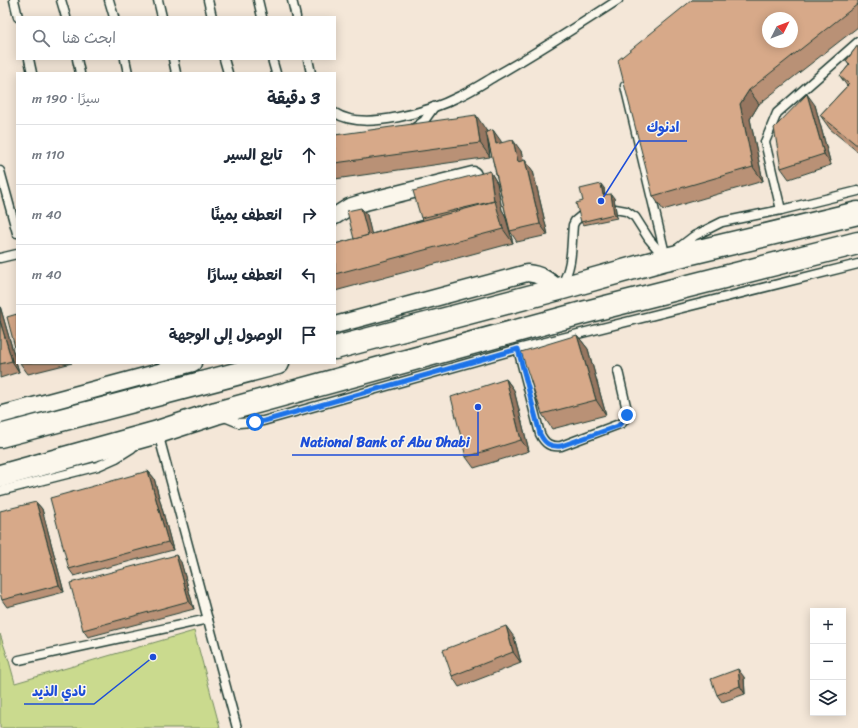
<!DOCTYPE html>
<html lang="ar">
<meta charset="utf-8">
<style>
body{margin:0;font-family:Sriracha,"Playpen Sans Arabic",sans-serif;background:#f6f6f7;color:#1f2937;direction:rtl}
.controls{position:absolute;right:12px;bottom:12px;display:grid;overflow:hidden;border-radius:0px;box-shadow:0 2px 10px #0003}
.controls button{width:36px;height:36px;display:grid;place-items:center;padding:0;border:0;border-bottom:1px solid #e0e1e3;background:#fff;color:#1f2937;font:20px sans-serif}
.compass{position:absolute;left:762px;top:12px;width:36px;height:36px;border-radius:50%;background:#fff;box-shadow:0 2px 10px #0003;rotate:48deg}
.stop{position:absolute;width:12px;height:12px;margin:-9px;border:3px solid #1a73e8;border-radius:50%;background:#fff}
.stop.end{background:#1a73e8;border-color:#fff;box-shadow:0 1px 4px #0008}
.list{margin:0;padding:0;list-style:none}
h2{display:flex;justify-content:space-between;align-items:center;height:52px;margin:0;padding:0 16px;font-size:17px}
h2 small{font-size:13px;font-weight:400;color:#747a83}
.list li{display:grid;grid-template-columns:26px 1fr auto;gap:12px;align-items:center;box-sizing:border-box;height:60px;padding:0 16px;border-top:1px solid #e0e1e3}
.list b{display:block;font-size:15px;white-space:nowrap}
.list em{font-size:13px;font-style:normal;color:#747a83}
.icon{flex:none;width:22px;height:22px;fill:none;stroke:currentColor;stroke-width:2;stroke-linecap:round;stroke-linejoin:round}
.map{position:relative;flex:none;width:858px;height:728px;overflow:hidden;direction:ltr}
.search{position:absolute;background:#fff;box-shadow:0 2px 10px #0003;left:16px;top:16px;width:320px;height:44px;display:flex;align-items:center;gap:10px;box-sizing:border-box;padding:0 14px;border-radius:0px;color:#747a83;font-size:15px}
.panel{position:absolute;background:#fff;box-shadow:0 2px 10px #0003;left:16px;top:72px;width:320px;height:292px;border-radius:0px;direction:rtl}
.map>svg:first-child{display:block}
.park{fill:#cada8e;stroke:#748c61}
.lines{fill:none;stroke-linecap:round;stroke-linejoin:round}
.lane-casing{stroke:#1f3d34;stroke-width:11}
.street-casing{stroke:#1f3d34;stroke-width:19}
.highway-casing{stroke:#1f3d34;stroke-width:25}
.lane{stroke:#fbf7ec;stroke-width:8}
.street{stroke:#fbf7ec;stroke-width:16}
.highway{stroke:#fbf7ec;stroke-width:22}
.wall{fill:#b99176;stroke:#1f3d34}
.shaded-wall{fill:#967660;stroke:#1f3d34}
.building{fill:#d7a989;stroke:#1f3d34;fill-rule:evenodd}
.route{stroke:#1a73e8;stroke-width:5}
.leader{fill:none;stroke:#1d4ed8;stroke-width:1.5}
.callout-dot{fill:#1d4ed8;stroke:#fbf7ec;stroke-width:1.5}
.callout-label{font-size:14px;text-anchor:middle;font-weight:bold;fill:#1d4ed8;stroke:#fbf7ec;stroke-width:3;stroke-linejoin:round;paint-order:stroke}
</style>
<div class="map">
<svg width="858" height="728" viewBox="0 0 858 728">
<rect width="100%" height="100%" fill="#f4e7d8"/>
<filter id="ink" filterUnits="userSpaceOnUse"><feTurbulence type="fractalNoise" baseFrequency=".025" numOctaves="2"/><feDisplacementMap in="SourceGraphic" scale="8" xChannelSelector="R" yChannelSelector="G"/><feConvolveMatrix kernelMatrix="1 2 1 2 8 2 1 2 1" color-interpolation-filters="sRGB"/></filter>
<g filter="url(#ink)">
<polygon class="park" points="194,631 220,728 0,728 0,634 9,661 15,683"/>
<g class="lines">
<g class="lane-casing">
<g id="lane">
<polyline points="14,0 18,17"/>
<polyline points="61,0 66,17"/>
<polyline points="109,0 114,17"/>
<polyline points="158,0 162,17"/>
<polyline points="208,0 212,17"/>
<polyline points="258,0 262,17"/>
<polyline points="292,0 296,17"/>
<polyline points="29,59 32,73"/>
<polyline points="77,59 80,73"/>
<polyline points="125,59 128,73"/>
<polyline points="173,59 176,73"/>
<polyline points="224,59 228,73"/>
<polyline points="272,59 276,73"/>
<polyline points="308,59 311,73"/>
<polyline points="625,86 666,258"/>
<path d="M 335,113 C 364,132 431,111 460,96 C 473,90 485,82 497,75 C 538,52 578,26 618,0"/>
<polyline points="413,129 424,121 434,107"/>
<polyline points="0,171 17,233"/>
<polyline points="615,209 626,211 635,217 649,239 664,257"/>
<polyline points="781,210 765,142 777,113 858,42"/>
<polyline points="677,249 694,236 722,222 781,210 858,191"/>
<polyline points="0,258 17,254"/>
<path d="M 562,284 C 573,265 571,246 573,225 L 575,221 L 581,216"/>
<path d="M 518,349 L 540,434 C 545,444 550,447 561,446 L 622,423 L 625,419 L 627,410 L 618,371"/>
<polyline points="222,416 239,423 263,421 518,349 858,264"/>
<polyline points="158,433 237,728"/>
<polyline points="0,491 98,466 116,458 132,448"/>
<polyline points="19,660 208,619"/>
</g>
</g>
<g class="street-casing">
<g id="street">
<polyline points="335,216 349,207 365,202 473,175"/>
<path d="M 335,325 L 527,273 C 541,274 549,281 559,289"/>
<polyline points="0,415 193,363"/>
</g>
</g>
<g class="highway-casing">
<g id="highway">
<polyline points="335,348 559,289 666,259 858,213"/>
<polyline points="0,436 278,363"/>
<polyline points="0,476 158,432 216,413 582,313 858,243"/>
</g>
</g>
<use href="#lane" class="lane"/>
<use href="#street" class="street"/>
<use href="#highway" class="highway"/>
</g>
<g class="wall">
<polygon points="692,0 858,0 858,27 759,104 750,119 763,181 663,210 653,196"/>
<polygon points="858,45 858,152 830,129 820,115 847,86 840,76 849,65 846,61"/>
<polygon points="815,105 831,165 789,179 781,168"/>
<polygon points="486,130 487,132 493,130 501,143 521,151 523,161 533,171 548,235 517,242 510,231 487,136 490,157 335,179 335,135"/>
<polygon points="490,171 497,183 502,210 505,215 513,243 335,291 335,244 354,239 361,208 367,215 371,234 423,220 421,218"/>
<polygon points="604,188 605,195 614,198 617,218 583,225 581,222"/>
<polygon points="0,306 19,372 0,378"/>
<polygon points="577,335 588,349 606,415 552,429 542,414"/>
<polygon points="20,363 72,363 28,374"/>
<polygon points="506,379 514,390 529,451 474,468 466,457"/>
<polygon points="148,471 154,478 173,550 74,576 69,569"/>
<polygon points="36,502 42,509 64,592 7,607 2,600"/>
<polygon points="181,562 194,609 88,637 83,630"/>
<polygon points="514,637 521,663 459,687 452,676"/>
<polygon points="744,677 745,694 722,702 717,695"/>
</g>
<g class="shaded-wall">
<polygon points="749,90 759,104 750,119 763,181 753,167 740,104"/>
<polygon points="807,94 815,105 831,165 824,154"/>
<polygon points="476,115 486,130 490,157 480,143"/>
<polygon points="493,130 501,141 504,155 496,144"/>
<polygon points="513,140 521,151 526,173 518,162"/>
<polygon points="525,160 533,171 548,235 540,224"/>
<polygon points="490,171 497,183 502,210 505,215 513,243 503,229 494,201"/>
<polygon points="601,184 604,188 605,199 603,195"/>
<polygon points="611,194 614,198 617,218 614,214"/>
<polygon points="361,208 367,215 375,248 369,241"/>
<polygon points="0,306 19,372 12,361 0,321"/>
<polygon points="577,335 588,349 606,415 596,400"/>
<polygon points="506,379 514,390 529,451 521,440"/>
<polygon points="148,471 154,478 173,550 168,542"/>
<polygon points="36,502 42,509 64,592 59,585"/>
<polygon points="176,555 181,562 194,609 189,601"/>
<polygon points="506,626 514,637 521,663 513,652"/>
<polygon points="738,669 744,677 745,694 740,686"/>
</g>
<g class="building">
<path d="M 692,0 L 858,0 L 858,4 L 749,90 L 740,104 L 753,167 L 653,196 L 618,60 ZM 768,18 L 792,18 L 792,42 L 768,42 Z"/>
<polygon points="858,45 858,146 820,115 849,84 840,76 850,64 846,61"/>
<polygon points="807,94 824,154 781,168 774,128"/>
<polygon points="476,115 480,143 335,163 335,135"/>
<polygon points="493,130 496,144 513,140 518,162 525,160 540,224 510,231 486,132"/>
<polygon points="490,171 494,201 421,218 413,191"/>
<polygon points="601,184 603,195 611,194 614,214 581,222 576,203 583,201 580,189"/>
<polygon points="495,201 503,229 335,274 335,244"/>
<polygon points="361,208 368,235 354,239 347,211"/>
<polygon points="17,314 17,355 7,317"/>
<polygon points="0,321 12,361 0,364"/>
<polygon points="577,335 596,400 542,414 521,352"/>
<polygon points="506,379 521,440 466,457 451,397"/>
<polygon points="148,471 168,542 69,569 50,498"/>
<polygon points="36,502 59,585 2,600 0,593 0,511"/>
<polygon points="176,555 189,601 83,630 70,583"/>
<polygon points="506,626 513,652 452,676 443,650"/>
<polygon points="738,669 740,686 717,695 711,679"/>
</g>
</g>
<g class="lines" filter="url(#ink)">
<path class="route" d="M 255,422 L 264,421 L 518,349 L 540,434 C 545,444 550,447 561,446 L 618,426 L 625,419 L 627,415"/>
</g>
<path class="leader" d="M601 201L639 141H687M478 407L478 455H292M153 657L94 704H24"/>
<g class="callout-dot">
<circle cx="601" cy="201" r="4"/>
<circle cx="478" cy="407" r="4"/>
<circle cx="153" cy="657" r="4"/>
</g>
<g class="callout-label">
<text x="663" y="132">ادنوك</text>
<text x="385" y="447">National Bank of Abu Dhabi</text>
<text x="59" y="696">نادي الذيد</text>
</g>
</svg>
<div class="controls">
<button>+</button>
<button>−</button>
<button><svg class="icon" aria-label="layers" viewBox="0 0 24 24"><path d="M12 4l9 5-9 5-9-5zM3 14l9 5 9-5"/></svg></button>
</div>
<svg class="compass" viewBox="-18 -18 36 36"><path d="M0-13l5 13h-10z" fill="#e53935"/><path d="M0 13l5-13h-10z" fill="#747a83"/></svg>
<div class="stop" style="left:255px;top:422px"></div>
<div class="stop end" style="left:627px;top:415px"></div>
<div class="search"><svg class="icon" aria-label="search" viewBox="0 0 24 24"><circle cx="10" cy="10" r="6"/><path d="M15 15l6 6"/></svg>ابحث هنا</div>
<section class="panel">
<h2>3 دقيقة<small>سيرًا · 190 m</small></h2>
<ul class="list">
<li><svg class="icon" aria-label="ahead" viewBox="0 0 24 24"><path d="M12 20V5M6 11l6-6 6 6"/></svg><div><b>تابع السير</b></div><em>110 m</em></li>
<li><svg class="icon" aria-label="right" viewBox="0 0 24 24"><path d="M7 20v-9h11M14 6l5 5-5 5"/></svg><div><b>انعطف يمينًا</b></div><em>40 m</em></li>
<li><svg class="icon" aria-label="left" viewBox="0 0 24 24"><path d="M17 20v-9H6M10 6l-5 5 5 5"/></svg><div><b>انعطف يسارًا</b></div><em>40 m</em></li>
<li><svg class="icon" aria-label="arrive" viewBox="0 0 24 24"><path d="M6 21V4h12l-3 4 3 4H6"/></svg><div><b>الوصول إلى الوجهة</b></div></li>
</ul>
</section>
</div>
